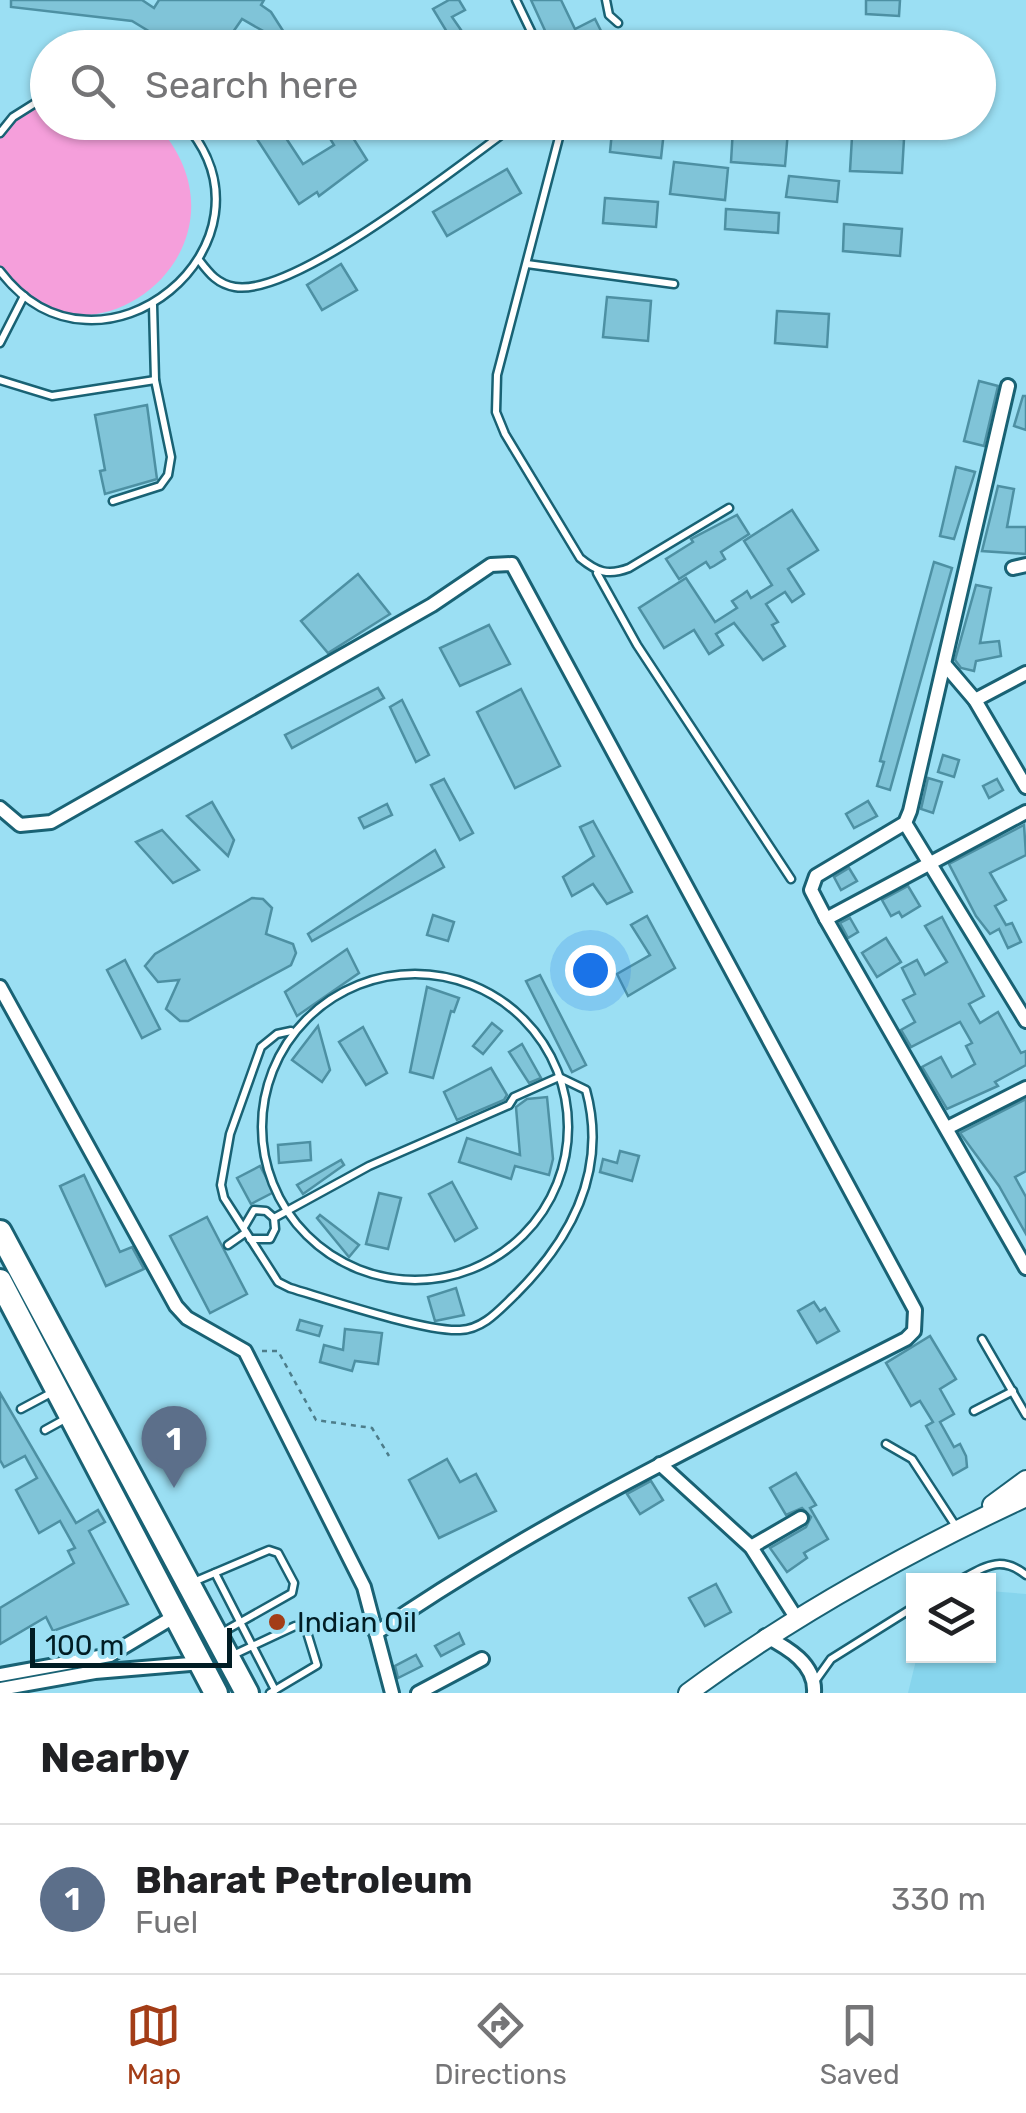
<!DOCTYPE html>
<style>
body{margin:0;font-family:Rubik,sans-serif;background:#f2f2f2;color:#202124}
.controls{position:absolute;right:30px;bottom:30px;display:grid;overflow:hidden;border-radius:0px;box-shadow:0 2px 8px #0004}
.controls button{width:90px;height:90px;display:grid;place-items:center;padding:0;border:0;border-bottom:2px solid #e0e0e0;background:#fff;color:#202124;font:50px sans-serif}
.scale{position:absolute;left:30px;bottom:25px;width:202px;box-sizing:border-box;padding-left:10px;border:5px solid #011d24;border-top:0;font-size:28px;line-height:35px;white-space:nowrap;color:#011d24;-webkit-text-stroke:8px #9bdff3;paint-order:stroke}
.you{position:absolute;left:590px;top:970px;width:35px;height:35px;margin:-25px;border:8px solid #fff;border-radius:50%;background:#1a73e8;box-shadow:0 0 0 15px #1a73e833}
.badge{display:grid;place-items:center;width:65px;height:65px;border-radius:50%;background:#a33d17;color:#fff;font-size:32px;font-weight:700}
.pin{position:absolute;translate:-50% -82px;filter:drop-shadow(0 2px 5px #0008)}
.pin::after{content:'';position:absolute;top:52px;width:35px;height:30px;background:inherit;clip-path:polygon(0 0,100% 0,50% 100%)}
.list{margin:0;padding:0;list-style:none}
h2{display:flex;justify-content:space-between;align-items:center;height:130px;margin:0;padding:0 40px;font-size:42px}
h2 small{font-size:32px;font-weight:400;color:#757577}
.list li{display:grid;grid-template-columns:65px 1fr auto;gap:30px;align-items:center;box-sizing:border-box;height:150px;padding:0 40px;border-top:2px solid #e0e0e0}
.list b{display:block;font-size:38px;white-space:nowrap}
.list p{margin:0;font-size:32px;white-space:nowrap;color:#757577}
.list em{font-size:32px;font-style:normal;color:#757577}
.icon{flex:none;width:55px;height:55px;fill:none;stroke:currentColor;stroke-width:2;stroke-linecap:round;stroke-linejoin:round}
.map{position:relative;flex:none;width:1026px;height:1693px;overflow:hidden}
.search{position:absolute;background:#fff;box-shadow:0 2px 8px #0004;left:30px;right:30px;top:30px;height:110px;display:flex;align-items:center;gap:25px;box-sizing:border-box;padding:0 35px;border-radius:55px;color:#757577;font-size:38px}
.sheet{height:280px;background:#fff}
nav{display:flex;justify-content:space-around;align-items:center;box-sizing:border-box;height:140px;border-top:2px solid #e0e0e0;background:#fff;font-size:28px;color:#757577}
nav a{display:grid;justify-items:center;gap:5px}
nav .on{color:#a33d17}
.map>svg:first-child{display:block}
.built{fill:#87d5ed}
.green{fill:#f59fdb}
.building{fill:#80c4d8;stroke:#4d90a3;stroke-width:2.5}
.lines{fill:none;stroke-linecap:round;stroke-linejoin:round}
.lane-casing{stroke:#196274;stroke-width:11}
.street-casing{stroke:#196274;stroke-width:18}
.secondary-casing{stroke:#196274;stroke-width:22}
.highway-casing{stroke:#196274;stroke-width:28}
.path{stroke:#4d7d8a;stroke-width:2.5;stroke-dasharray:5 5;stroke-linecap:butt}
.lane{stroke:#fff;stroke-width:6}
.street{stroke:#fff;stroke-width:12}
.secondary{stroke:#fff;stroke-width:18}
.highway{stroke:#fff;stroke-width:22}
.poi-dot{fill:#a33d17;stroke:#9bdff3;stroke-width:4}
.labels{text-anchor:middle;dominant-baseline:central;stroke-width:8;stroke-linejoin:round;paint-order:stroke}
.poi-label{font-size:28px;fill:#011d24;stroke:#9bdff3;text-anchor:start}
</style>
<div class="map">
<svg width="1026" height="1693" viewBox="0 0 1026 1693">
<rect width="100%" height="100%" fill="#9bdff3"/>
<polygon class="built" points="989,1591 1026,1594 1026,1693 908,1693 917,1656 988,1656"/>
<path class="green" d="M 47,103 L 48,122 L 155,123 C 267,243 92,387 0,275 L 0,135 L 14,121 Z"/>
<g class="building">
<polygon points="11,0 142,0 154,8 159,0 264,0 261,5 271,12 294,48 272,48 263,31 242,19 222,48 165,48 158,42 160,38 132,21 11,7"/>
<polygon points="449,0 459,0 465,10 452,17 461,30 450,37 433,9"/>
<polygon points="531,0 561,0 575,29 595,19 602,33 572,48 553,48"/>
<polygon points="866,0 900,0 899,16 866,14"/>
<polygon points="246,122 304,122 284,135 303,164 334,145 320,122 343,122 367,160 319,196 317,192 299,204"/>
<polygon points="613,122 665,122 661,158 610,152"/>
<polygon points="733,128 788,131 785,166 731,162"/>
<polygon points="852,137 904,139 902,173 850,171"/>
<polygon points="674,162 728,168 725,200 670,194"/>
<polygon points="507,169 521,193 447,236 433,212"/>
<polygon points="789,176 839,181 837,202 786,197"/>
<polygon points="605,198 658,202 656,227 603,223"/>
<polygon points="726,209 779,213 778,233 725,229"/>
<polygon points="844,224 902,229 900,256 843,251"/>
<polygon points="341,264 357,290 322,310 307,285"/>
<polygon points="607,297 651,301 648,341 603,337"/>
<polygon points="777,311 829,314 827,347 775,343"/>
<polygon points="979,381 998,386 984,446 964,441"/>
<polygon points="1023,396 1026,396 1026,430 1014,426"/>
<polygon points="147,405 157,479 105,494 100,471 105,470 95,415"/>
<polygon points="956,467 975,472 954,539 940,536"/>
<polygon points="998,486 1014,489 1007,527 1026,527 1026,554 982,551"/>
<polygon points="792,510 818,550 788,569 804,594 792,602 785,592 766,604 778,622 772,625 785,646 763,660 734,623 716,634 723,645 709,654 694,630 664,648 639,608 686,578 715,622 737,608 732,601 743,594 747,591 751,598 772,585 744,541"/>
<polygon points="737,515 749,534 721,552 725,559 714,566 710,568 706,562 679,579 666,559 693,542 691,539"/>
<polygon points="934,562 952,568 890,790 877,786 884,762 880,761"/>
<polygon points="358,574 390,614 328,653 301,621"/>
<polygon points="976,585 991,588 980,643 999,641 1001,656 976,661 974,671 961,668 955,660"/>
<polygon points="489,625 510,664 460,686 440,648"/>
<polygon points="378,688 384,698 292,748 285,735"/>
<polygon points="521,689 560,766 515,788 477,712"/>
<polygon points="402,700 429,755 416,762 390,707"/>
<polygon points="943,755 959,760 954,777 938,772"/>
<polygon points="928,778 942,782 933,813 921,809"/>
<polygon points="444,779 473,833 460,840 431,785"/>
<polygon points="997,779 1003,790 989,798 983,786"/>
<polygon points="868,801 877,816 854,828 846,814"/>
<polygon points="212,802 234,840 228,856 187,816"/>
<polygon points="387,804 392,815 364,828 359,818"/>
<polygon points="593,821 632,892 607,904 593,884 572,896 563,877 594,856 580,827"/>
<polygon points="1024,825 1026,855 990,873 1006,900 995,906 1006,925 1012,923 1021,942 1008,948 999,929 990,934 976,916 949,864"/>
<polygon points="162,830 199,870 173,883 136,842"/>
<polygon points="435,850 444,867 312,941 308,934"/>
<polygon points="849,868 857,881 841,890 834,877"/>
<polygon points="908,886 920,906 902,917 899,912 891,916 882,900"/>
<polygon points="252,898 263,899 272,908 266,934 293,944 296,953 291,965 188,1021 180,1021 166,1009 179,980 158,982 145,966 155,954"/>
<polygon points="433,915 454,922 448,941 427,935"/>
<polygon points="647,916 675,968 628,996 617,974 650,955 631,925"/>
<polygon points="942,917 984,996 969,1004 980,1023 998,1012 1021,1053 1026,1051 1026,1065 995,1082 998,1086 947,1109 922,1067 941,1057 952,1077 975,1064 966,1046 972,1043 960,1022 911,1047 901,1030 915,1022 903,1000 915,994 902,968 917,960 925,975 947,962 925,926"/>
<polygon points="850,918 858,932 848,938 840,923"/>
<polygon points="886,938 901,962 877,977 862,953"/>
<polygon points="347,949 359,973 297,1016 285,992"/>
<polygon points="125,960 160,1029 142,1038 107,970"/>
<polygon points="540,975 586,1065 572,1072 526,981"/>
<polygon points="427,987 459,998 454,1012 451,1011 433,1078 410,1072"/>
<polygon points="492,1023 502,1031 483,1054 473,1046"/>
<polygon points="318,1026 330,1070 322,1082 292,1060"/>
<polygon points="363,1027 387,1073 366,1085 339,1042"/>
<polygon points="522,1044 541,1078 529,1083 509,1052"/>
<polygon points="491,1068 507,1095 504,1100 457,1120 444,1092"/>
<polygon points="547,1097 553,1159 549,1175 515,1166 511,1179 459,1162 467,1138 520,1155 516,1107 527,1099"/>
<polygon points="1026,1099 1026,1171 1015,1177 1026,1197 1026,1234 999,1186 960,1133"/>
<polygon points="310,1142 311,1160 279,1163 278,1145"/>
<polygon points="620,1151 639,1156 632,1181 600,1172 603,1159 617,1163"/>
<polygon points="341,1160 344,1165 303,1194 297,1185"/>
<polygon points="260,1166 274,1192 251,1204 237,1178"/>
<polygon points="84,1175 120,1252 132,1247 144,1269 106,1286 60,1186"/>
<polygon points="452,1182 477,1228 455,1241 429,1194"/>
<polygon points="379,1193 401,1198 388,1249 366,1244"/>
<polygon points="320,1215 359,1245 349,1257 317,1218"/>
<polygon points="207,1217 247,1294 210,1313 170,1236"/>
<polygon points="456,1288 464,1315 435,1321 428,1297"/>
<polygon points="814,1302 820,1311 825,1308 839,1331 817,1343 798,1311"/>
<polygon points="300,1320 322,1326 319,1336 297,1330"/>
<polygon points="345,1329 382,1333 378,1364 355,1361 352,1371 320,1362 324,1345 343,1350"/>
<polygon points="930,1336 956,1379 940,1389 954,1414 940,1422 954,1447 960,1444 966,1456 967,1467 953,1475 926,1426 933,1422 920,1401 911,1406 886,1363"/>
<polygon points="0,1393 76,1523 98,1510 105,1522 89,1531 128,1604 53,1631 46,1617 0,1644 0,1608 74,1563 68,1551 75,1548 60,1521 39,1533 16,1490 37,1478 25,1456 4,1467 0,1460"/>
<polygon points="447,1459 460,1482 476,1474 496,1511 439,1538 409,1480"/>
<polygon points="796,1473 816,1505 810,1508 828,1539 804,1553 807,1558 787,1572 770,1548 806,1527 811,1517 802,1508 786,1515 770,1488"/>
<polygon points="651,1481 663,1500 640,1514 627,1494"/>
<polygon points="716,1584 731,1612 705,1626 689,1598"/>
<polygon points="459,1633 464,1644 441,1656 435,1646"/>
<polygon points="416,1655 422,1666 398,1678 395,1666"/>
</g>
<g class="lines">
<g class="lane-casing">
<g id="lane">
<polyline points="516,0 539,48"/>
<polyline points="606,0 609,15 618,23"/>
<polyline points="550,122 576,122"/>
<path d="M 562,126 L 497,375 L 496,412 L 505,434 L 580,558 C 597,572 608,576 629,568 L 729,508"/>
<polyline points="0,133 13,117 48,95"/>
<path d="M 199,260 C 209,273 217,284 235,287 C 296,297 464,161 519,122"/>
<polyline points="527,264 674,284"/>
<path d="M 0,271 C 99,402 293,242 183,122"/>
<polyline points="0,343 24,296"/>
<polyline points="0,380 52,396 155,380"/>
<polyline points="113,501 160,486 168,475 171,457 155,380 153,305"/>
<polyline points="597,573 637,645 791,879"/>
<circle cx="415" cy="1127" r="153"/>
<path d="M 274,1218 L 369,1166 L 509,1105 L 514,1097 L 559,1077 L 586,1090 C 608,1170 572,1238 516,1294 C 500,1309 484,1329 460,1330 C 425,1332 327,1299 290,1288 L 278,1282 L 224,1198 L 221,1185 L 230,1134 L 261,1047 L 277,1034 L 291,1031"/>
<polyline points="244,1227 254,1210 266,1211 274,1218"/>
<polyline points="250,1239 270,1239 275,1229 274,1218"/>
<polyline points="228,1245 245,1233"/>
<polyline points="982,1339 1026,1415"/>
<polyline points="21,1409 51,1393"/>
<polyline points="974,1411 1013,1391"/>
<polyline points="45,1430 65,1419"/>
<polyline points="886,1444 912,1459 957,1528"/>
<polyline points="215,1573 275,1690"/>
<path d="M 960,1580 C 986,1566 1001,1555 1026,1575"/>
<polyline points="191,1583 269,1550 278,1553 294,1583 292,1593 223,1632"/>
<polyline points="231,1656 295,1626 306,1629 317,1665 270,1693"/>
<polyline points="816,1680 831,1659 914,1607"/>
</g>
</g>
<g class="street-casing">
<g id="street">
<polyline points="1013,568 1026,565"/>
<polyline points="946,666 975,700 1026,787"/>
<polyline points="975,700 1026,673"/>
<path d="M 0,808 L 20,825 L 51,822 L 432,605 L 491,565 L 512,564 L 915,1310 L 914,1331 L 906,1339 C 726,1431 543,1518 376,1633"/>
<polyline points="1026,812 826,919 1026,1268"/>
<polyline points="905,823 1026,1021"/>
<polyline points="826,919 811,890 816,876 905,823 910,811 1008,386"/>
<polyline points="0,987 176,1306 187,1318 245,1351 364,1587 392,1693"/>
<polyline points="947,1128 1026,1088"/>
<polyline points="660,1464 751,1547 797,1619"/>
<polyline points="751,1547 801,1518"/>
<path d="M 765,1636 C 788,1648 816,1664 814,1693"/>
<polyline points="0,1675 110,1655 177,1615"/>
<polyline points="0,1689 95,1672 202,1663"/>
<polyline points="418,1693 482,1659"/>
</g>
</g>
<g class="secondary-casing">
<g id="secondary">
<polyline points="992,1505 1026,1480"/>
<path d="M 688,1693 C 793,1615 908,1552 1026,1497"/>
</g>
</g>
<g class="highway-casing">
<g id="highway">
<polyline points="0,1232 247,1693"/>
<polyline points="0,1281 216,1693"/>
</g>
</g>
<polyline class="path" points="262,1351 278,1351 316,1420 372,1428 389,1456"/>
<use href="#lane" class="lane"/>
<use href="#street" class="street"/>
<use href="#secondary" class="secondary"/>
<use href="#highway" class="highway"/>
</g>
<circle class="poi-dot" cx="277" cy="1622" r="10"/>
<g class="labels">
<g class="poi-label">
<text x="297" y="1622">Indian Oil</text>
</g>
</g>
</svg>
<div class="controls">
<button><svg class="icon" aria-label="layers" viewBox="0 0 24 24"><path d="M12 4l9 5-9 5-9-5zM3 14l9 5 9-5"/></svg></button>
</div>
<div class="scale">100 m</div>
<div class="you"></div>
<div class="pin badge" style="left:174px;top:1488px;background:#5c6f8a">1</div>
<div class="search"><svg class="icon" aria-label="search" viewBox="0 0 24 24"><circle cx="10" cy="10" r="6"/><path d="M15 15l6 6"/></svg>Search here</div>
</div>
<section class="sheet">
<h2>Nearby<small></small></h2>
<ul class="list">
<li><span class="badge" style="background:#5c6f8a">1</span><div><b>Bharat Petroleum</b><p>Fuel</p></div><em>330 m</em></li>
</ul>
</section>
<nav>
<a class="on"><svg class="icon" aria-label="map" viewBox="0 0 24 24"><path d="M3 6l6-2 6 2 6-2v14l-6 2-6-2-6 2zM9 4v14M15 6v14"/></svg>Map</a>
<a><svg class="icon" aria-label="directions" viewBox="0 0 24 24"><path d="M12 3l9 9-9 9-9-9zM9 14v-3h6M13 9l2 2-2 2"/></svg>Directions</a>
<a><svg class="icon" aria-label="saved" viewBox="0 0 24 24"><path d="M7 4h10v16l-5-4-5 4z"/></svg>Saved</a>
</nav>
